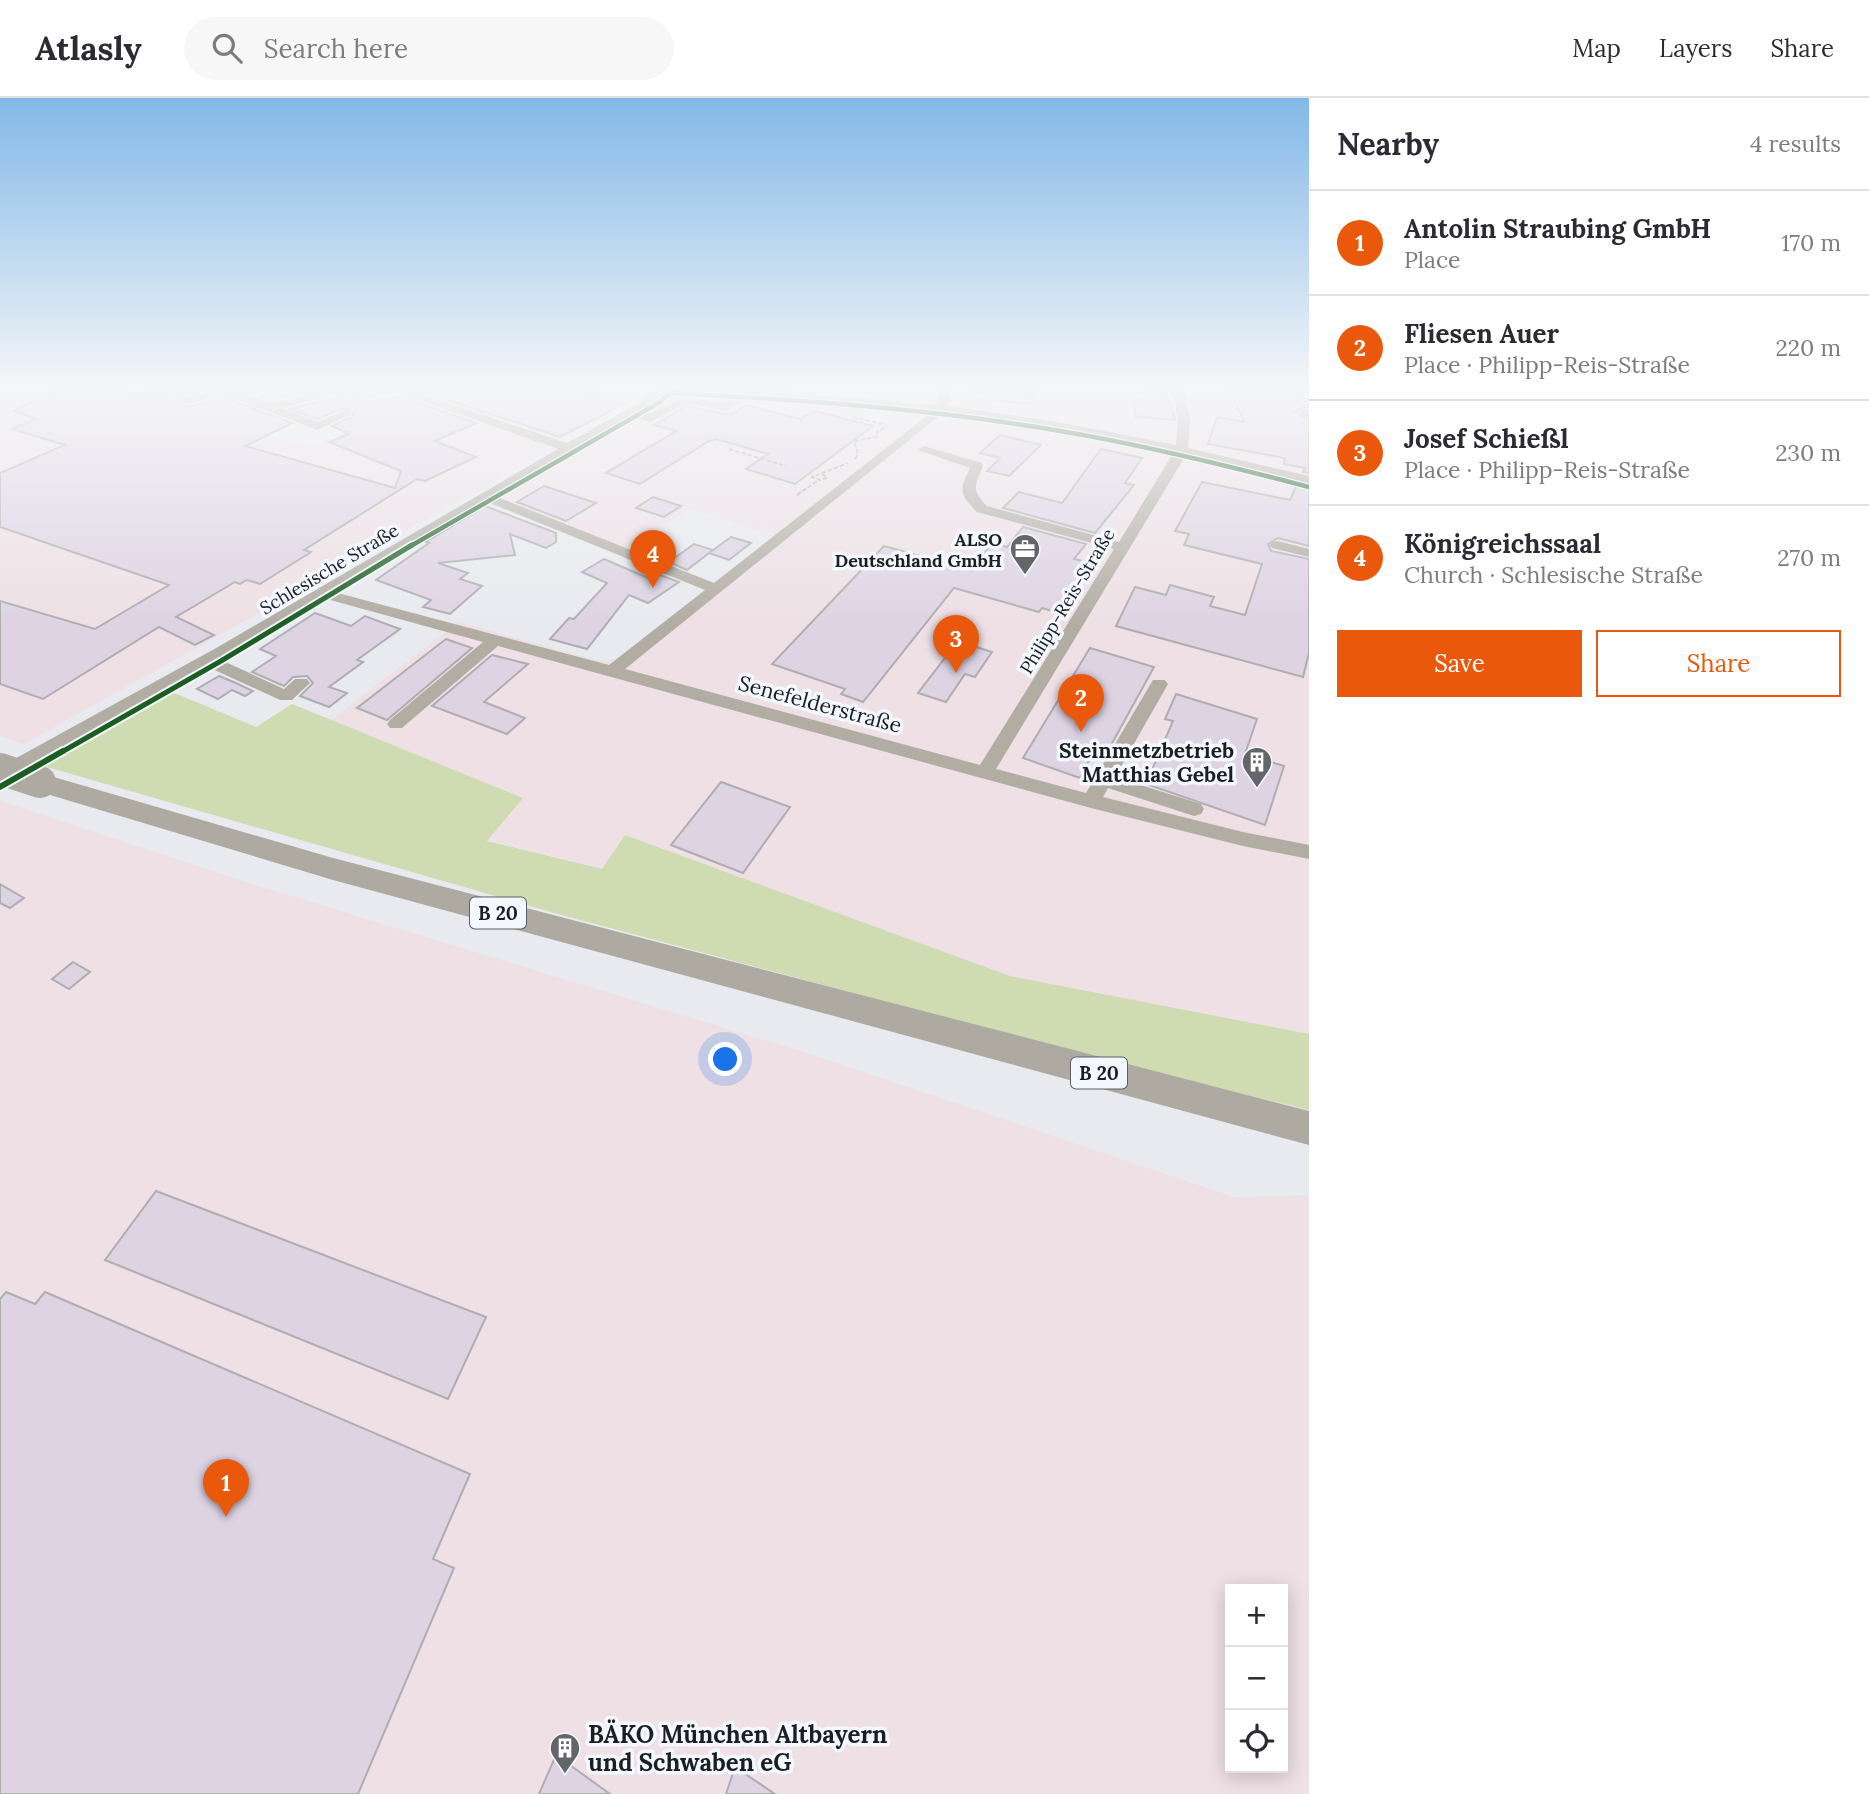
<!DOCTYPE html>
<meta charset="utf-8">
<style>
body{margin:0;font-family:Lora,serif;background:#f7f7f7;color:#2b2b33}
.controls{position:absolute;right:21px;bottom:21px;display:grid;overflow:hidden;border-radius:0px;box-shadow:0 4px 18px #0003}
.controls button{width:63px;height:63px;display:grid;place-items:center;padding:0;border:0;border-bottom:2px solid #e1e1e2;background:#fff;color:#2b2b33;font:35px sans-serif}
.you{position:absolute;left:726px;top:962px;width:24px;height:24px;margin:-18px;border:5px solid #fff;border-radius:50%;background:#1a73e8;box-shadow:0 0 0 10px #1a73e833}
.badge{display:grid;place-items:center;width:46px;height:46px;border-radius:50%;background:#ea580c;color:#fff;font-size:23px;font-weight:700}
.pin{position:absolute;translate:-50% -58px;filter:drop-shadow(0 2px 4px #0008)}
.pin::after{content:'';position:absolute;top:37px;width:24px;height:21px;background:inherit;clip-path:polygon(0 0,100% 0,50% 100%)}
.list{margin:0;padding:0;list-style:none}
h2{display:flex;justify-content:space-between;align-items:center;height:91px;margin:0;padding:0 28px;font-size:30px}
h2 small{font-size:23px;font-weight:400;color:#7c7c81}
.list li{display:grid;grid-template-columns:46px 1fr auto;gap:21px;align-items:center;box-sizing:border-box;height:105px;padding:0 28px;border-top:2px solid #e1e1e2}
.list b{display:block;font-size:26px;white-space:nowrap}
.list p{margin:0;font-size:23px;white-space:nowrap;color:#7c7c81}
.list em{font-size:23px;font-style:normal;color:#7c7c81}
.actions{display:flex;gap:14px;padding:21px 28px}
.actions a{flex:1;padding:16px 0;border:2px solid #ea580c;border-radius:0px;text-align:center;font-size:24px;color:#ea580c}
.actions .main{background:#ea580c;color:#fff}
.icon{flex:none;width:38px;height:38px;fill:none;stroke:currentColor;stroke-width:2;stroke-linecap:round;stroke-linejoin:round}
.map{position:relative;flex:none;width:1309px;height:1696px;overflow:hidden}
header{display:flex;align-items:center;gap:42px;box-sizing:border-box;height:98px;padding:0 35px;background:#fff;border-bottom:2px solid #e1e1e2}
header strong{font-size:33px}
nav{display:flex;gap:38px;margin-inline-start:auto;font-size:24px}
.search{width:490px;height:63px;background:#f7f7f7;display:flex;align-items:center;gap:18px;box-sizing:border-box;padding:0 24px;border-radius:38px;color:#7c7c81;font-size:26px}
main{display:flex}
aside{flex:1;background:#fff}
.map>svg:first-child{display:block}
.commercial{fill:#eee0e5;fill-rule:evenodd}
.green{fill:#cfdbb0}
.building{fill:#ded3e3;stroke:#aeaeb1;stroke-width:2}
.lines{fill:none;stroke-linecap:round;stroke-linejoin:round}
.path{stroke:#b0ada8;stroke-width:2;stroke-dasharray:4.5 2;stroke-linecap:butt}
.minor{fill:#b2ada3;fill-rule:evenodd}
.highway{fill:#aea9a1;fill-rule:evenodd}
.highway-bridge{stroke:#aea9a1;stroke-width:32}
.cycleway-far2-casing{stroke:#f3f7fe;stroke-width:7}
.cycleway-far1-casing{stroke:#f3f7fe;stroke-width:9}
.cycleway-casing{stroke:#f3f7fe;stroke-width:10}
.cycleway-far2{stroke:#1b5e20;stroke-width:4.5}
.cycleway-far1{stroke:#1b5e20;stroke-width:5}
.cycleway{stroke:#1b5e20;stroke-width:6}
.labels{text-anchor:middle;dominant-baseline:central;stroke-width:7;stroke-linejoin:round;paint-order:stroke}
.far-poi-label{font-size:18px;font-weight:bold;fill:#1c1e21;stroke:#f3f7fe;text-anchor:end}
.far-street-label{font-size:18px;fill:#1c1e21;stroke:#f3f7fe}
.shield{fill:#f3f7fe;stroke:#5c5f63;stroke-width:2}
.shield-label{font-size:19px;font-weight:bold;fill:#1c1e21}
.street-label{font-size:21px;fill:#1c1e21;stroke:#f3f7fe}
.poi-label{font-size:21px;font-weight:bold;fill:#1c1e21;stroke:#f3f7fe;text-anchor:end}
.near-poi-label{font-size:24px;font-weight:bold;fill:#1c1e21;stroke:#f3f7fe;text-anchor:start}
</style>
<header>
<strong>Atlasly</strong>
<div class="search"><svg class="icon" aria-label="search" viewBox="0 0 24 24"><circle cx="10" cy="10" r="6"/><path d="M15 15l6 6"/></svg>Search here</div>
<nav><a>Map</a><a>Layers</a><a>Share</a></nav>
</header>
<main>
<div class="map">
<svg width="1309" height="1696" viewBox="0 0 1309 1696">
<rect width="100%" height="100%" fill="#e8eaef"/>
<g class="commercial">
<polygon points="401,288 656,288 620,313 24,646 0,638 0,305 38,293 236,330 312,348 432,300"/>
<polygon points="680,288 1309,288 1309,936 1010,878 625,737 602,771 487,742 522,700 331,622 458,524 601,563 618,560 774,438 691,410 624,452 497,400 655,309"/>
<path d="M 0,703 L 239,782 L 803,954 L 1234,1099 L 1309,1097 L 1309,1696 L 0,1696 ZM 1230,1491 L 1283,1491 L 1283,1670 L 1230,1670 Z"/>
</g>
<polygon class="green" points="172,594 256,629 292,606 523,700 487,743 602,771 625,737 1010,878 1309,936 1309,1012 1101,961 554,815 40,667"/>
<g class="building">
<polygon points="63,288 116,288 147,301 174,288 206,288 207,291 189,296 180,295 173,301 189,309 223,299 292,325 245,348 395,390 401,373 329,344 349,336 332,328 353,318 353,314 345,310 317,321 290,311 348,296 372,297 383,302 399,298 476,325 435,343 476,359 425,383 417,381 304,452 311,454 260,486 247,482 240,486 235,484 176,519 214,537 195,547 159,529 43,601 0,586 0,503 95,531 169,487 0,429 0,375 65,347 12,331 36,321 14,313"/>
<polygon points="233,288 329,288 271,302"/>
<polygon points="424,288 606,288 591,295 624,306 560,339 415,291"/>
<polygon points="970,288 1032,288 1034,306 969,300"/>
<polygon points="1144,288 1165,288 1175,322 1136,319 1132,300 1148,302"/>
<polygon points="1227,288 1280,288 1282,291 1309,294 1309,309 1303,309 1295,314 1309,322 1309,375 1303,374 1305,370 1284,366 1285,360 1208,346 1217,319 1244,324"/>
<polygon points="747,307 800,321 815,313 873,328 795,386 746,371 768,356 716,341 709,343 640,386 606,375 676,333 654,327 687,308 730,317"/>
<polygon points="1000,337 1041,347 1009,378 987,373 1000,360 980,355"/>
<polygon points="1101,351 1142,360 1125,385 1134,387 1095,435 1003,410 1019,394 1062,405"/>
<polygon points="1202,384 1290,402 1297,386 1309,388 1309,448 1278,440 1268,446 1271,453 1309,461 1309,555 1303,579 1116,528 1135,489 1166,497 1170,487 1214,499 1210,508 1245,517 1262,466 1184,447 1189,436 1175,433"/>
<polygon points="544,388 596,405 566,423 517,404"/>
<polygon points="653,399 681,408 664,419 636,410"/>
<polygon points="485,408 556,435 556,444 546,450 510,436 515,457 438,465 468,475 460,481 482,488 450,516 423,509 431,502 376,482 429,445 426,444"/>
<polygon points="1023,429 1086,446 1074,461 1091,465 1059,515 1042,510 1039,514 954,490 863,604 841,596 845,591 772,566 884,448 972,472 992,445 1007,449"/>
<polygon points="731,439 751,445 729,462 709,455 687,472 669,464 694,446 713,452 709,455"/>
<polygon points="604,461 648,480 655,475 679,484 648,505 629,497 587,551 550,541 569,520 574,521 607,485 582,474"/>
<polygon points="315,515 351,528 365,518 400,531 357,562 363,564 329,589 347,595 329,609 300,598 313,585 307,578 293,579 284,588 252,574 276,558 260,551"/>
<polygon points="446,541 472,550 387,622 357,610"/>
<polygon points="958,543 992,554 975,579 965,576 946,604 918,595"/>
<polygon points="1090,550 1154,569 1110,649 1098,645 1080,680 1023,660"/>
<polygon points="492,557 528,566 484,604 525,620 507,636 432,608"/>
<polygon points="219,578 236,585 253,593 245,598 232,592 218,601 197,591"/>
<polygon points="1176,596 1257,621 1245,656 1284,668 1265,727 1146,686 1173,623 1165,621"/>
<polygon points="721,684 790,709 743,775 671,747"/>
<polygon points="0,786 24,800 10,810 0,805"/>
<polygon points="73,864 90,874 69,891 52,881"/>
<polygon points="156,1093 486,1219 448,1301 105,1162"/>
<polygon points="6,1194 35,1206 45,1194 470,1376 433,1461 454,1470 358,1696 0,1696 0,1201"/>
<polygon points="556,1657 610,1696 539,1696"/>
<polygon points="735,1669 775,1696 726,1696"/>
</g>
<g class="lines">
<g class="path">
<polyline points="853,319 886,327"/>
<polyline points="729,351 786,368"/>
<polyline points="855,361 858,356 854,343 877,339 877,334 888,328"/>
<polyline points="822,376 827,380 820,382 812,379 848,365"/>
<polyline points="797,397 817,383"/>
</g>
<g class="minor">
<polygon points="156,288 172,288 146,299 140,296"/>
<path d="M 208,288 L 224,288 L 271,305 L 341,288 L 400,289 L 567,345 L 639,305 L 657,291 L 656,288 L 745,290 L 937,307 L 940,288 L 952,288 L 948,308 L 1057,324 L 1176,347 L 1178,321 L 1171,288 L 1183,288 L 1190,321 L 1188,350 L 1309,378 L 1309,386 L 1186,357 L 996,671 L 1086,695 L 1153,582 L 1165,582 L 1168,586 L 1115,679 L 1201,706 L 1204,711 L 1201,716 L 1194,718 L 1108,690 L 1103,699 L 1243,734 L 1309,747 L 1309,761 L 1243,748 L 1091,710 L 498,548 L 402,630 L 390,630 L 387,626 L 390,622 L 483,544 L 323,500 L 221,562 L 284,591 L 295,581 L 307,581 L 310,585 L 292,602 L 280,602 L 208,569 L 0,683 L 0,669 L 218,549 L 558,351 L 399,295 L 348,293 L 282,310 L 317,324 L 346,312 L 352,316 L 317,332 L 223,296 L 188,306 L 175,300 L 181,297 L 189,299 L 212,292 ZM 670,292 L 737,298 L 723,305 L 685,298 L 649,316 L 640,313 ZM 750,299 L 933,313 L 714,485 L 495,398 L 632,318 L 650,324 L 687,305 L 725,313 ZM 944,314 L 1057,331 L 1174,354 L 1119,444 L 987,408 C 971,392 975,387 983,368 L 982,365 L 924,348 L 918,352 L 970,370 C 959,392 959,396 977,414 L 1114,451 L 980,667 L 625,571 ZM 485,403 L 705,492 L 609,567 L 334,494 Z"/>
<polygon points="1304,311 1309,312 1309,320 1298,315"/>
<polygon points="1277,443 1309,451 1309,459 1272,450 1270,447 1272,444"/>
</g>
<polygon class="highway" points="40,675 333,760 1309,1013 1309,1047 333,782 30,691 26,684 30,677"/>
<polyline class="highway-bridge" points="0,671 40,684"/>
<g class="cycleway-far2-casing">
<g id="cycleway-far2">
<path d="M 671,295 C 803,302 936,311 1066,334 C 1148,348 1229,368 1309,389"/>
<polyline points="409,449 660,304 677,288"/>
</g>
</g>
<g class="cycleway-far1-casing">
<polyline id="cycleway-far1" points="60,655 221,563 412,447"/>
</g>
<g class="cycleway-casing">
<polyline id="cycleway" points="0,689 63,653"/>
</g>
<use href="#cycleway-far2" class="cycleway-far2"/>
<use href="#cycleway-far1" class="cycleway-far1"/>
<use href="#cycleway" class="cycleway"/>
</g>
<linearGradient id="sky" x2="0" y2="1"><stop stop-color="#82b8e8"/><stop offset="0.55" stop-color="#f5f6f8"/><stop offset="1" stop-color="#f5f6f8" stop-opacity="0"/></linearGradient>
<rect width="1309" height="526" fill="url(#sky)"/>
<defs>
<g id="office-pin" transform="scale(1.575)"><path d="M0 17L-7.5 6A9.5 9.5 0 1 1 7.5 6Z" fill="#636569" stroke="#f3f7fe"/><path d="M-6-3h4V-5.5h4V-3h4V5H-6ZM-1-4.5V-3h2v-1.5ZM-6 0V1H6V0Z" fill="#fff"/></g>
<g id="building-pin" transform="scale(1.575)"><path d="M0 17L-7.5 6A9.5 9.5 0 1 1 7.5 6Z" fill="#636569" stroke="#f3f7fe"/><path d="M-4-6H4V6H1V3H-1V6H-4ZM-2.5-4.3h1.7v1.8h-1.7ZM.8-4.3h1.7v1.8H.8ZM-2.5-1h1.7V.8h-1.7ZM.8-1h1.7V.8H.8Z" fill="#fff"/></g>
</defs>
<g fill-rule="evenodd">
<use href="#office-pin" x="1025" y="451"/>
<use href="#building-pin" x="1257" y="664"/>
<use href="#building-pin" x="565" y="1650"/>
</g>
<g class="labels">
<g class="far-poi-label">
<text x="1002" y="441">ALSO<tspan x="1002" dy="21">Deutschland GmbH</tspan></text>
</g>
<g class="far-street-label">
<text transform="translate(329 471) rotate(-31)">Schlesische Straße</text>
<text transform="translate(1067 503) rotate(-59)">Philipp-Reis-Straße</text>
</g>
<g class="shield">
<rect x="470" y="799.5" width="56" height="31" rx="5"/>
<rect x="1071" y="959.5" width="56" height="31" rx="5"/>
</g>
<g class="shield-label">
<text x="498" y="815">B 20</text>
<text x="1099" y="975">B 20</text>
</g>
<g class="street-label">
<text transform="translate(820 606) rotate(15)">Senefelderstraße</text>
</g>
<g class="poi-label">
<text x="1234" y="652">Steinmetzbetrieb<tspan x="1234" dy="24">Matthias Gebel</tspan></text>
</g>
<g class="near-poi-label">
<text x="588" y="1636">BÄKO München Altbayern<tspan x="588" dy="28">und Schwaben eG</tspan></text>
</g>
</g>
</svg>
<div class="controls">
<button>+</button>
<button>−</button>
<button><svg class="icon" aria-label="locate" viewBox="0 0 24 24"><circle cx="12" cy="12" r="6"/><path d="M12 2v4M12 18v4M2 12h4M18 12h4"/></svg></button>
</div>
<div class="you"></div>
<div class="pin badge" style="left:226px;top:1419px">1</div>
<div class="pin badge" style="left:1081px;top:634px">2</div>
<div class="pin badge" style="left:956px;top:575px">3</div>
<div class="pin badge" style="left:653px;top:490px">4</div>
</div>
<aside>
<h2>Nearby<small>4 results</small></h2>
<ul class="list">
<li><span class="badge">1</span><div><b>Antolin Straubing GmbH</b><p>Place</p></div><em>170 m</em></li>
<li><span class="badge">2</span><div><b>Fliesen Auer</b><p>Place · Philipp-Reis-Straße</p></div><em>220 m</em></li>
<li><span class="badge">3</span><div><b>Josef Schießl</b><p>Place · Philipp-Reis-Straße</p></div><em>230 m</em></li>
<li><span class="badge">4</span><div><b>Königreichssaal</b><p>Church · Schlesische Straße</p></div><em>270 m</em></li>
</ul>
<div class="actions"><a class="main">Save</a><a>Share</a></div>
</aside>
</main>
